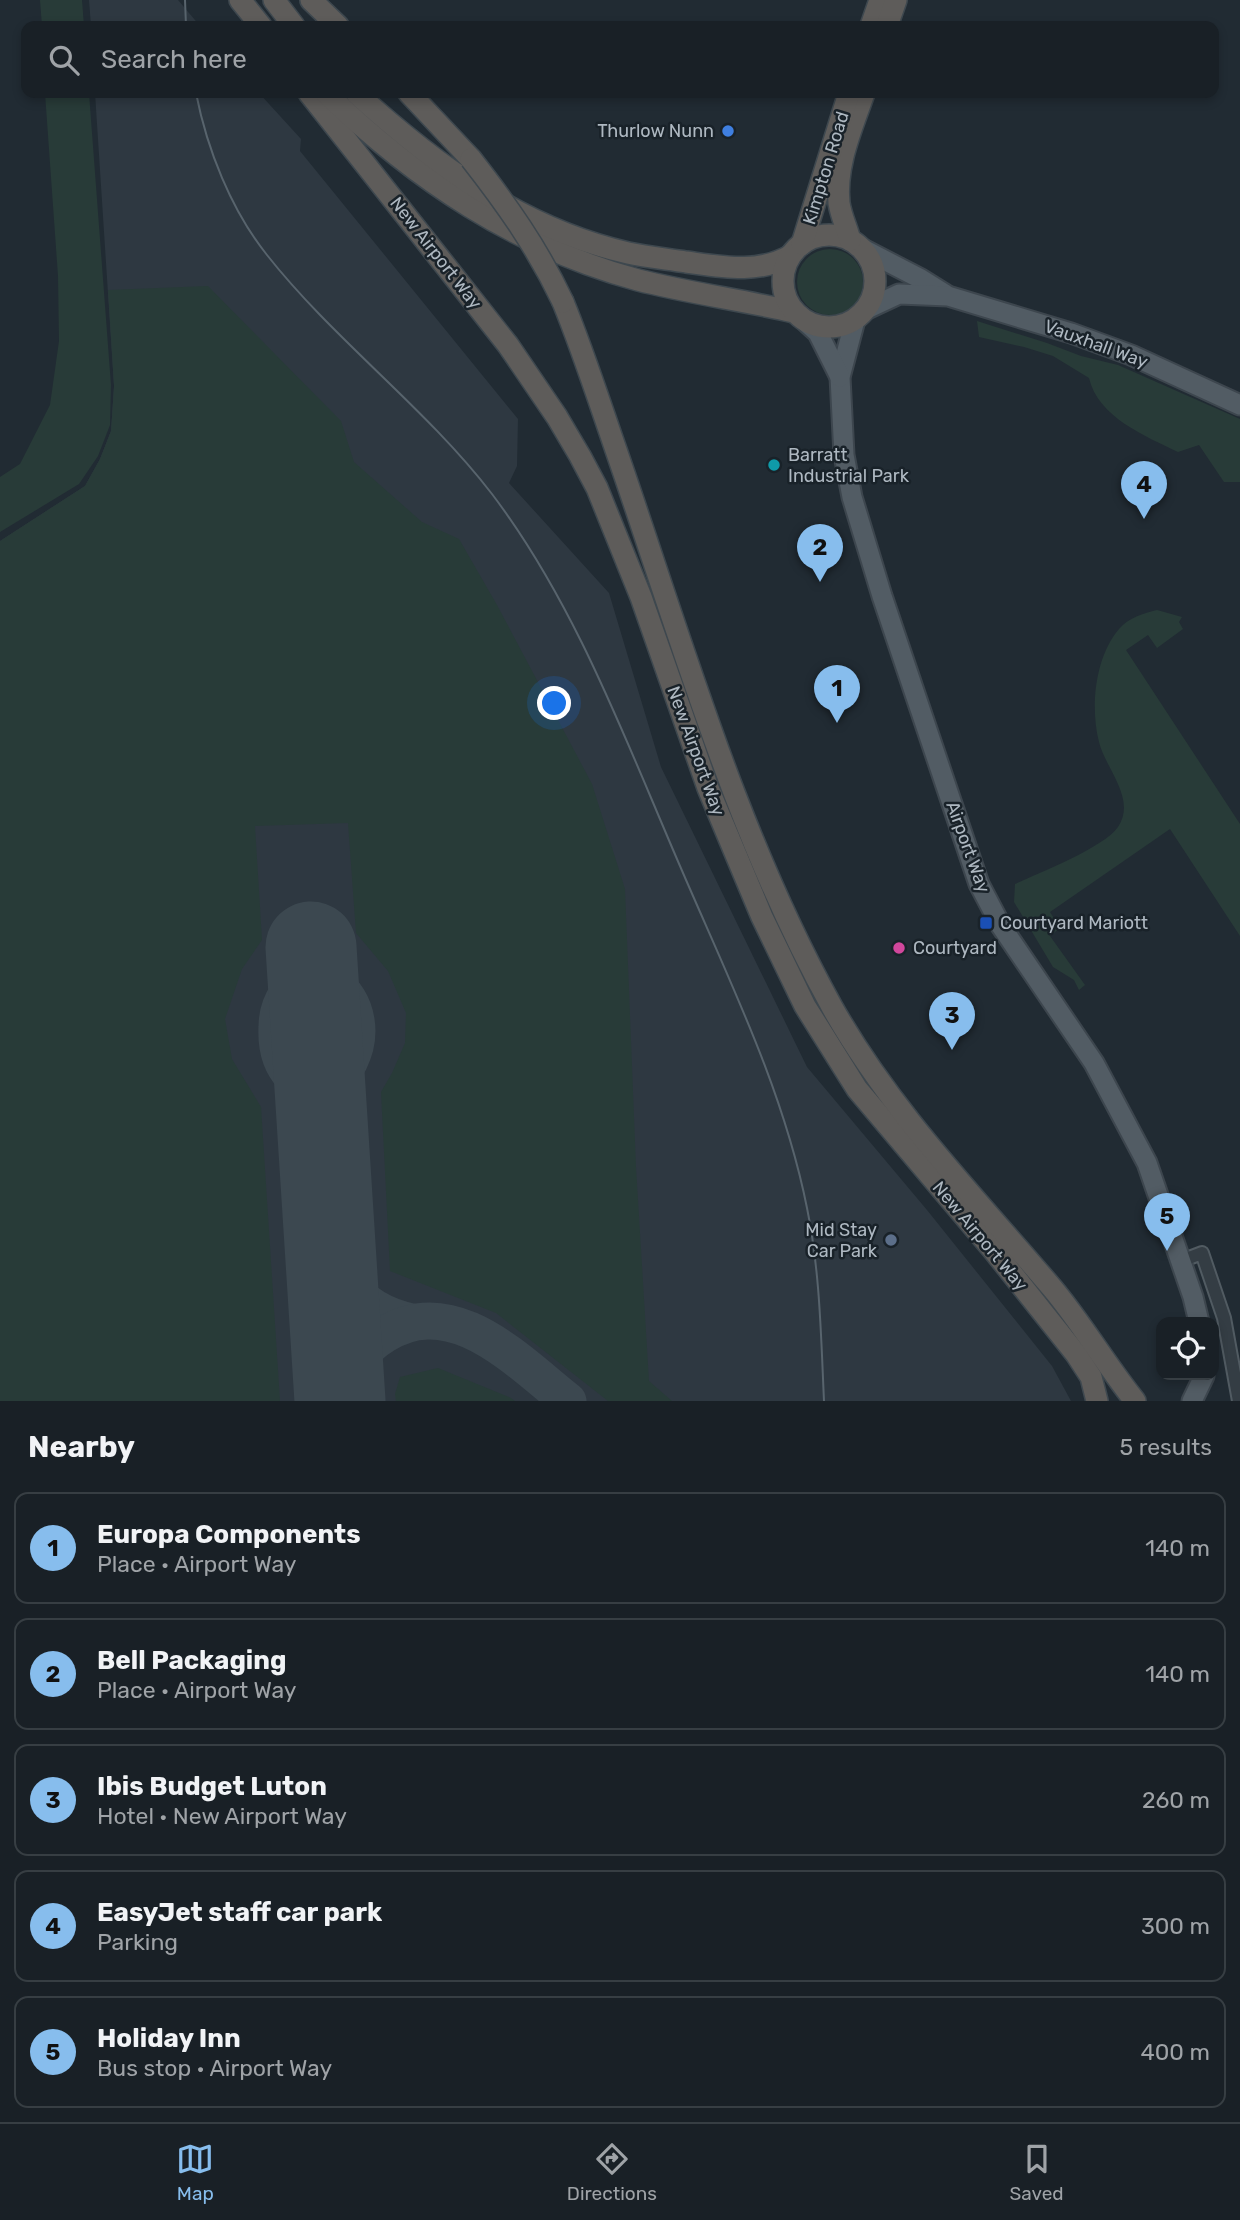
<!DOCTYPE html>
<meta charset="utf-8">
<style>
body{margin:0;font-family:Rubik,sans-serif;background:#262d32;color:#f1f3f6}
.controls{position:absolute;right:21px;bottom:21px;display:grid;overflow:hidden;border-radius:14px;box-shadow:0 4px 10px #0003}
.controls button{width:63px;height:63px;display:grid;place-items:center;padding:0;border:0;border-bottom:2px solid #373e43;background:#192026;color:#f1f3f6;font:35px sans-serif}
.you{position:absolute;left:555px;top:704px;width:24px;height:24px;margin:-18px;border:5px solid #fff;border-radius:50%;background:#1a73e8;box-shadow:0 0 0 10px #1a73e833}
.badge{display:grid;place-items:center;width:46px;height:46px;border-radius:50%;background:#87bded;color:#111;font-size:23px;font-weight:700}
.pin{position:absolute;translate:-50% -58px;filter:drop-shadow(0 2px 4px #0008)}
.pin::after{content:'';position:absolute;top:37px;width:24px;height:21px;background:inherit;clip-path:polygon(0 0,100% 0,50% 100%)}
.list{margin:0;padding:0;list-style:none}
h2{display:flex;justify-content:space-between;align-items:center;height:91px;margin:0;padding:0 28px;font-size:30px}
h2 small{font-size:23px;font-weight:400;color:#9fa3a7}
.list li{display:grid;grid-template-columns:46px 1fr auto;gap:21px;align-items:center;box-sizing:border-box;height:112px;margin:0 14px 14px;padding:0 14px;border:2px solid #373e43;border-radius:14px}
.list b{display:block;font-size:26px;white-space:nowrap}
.list p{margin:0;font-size:23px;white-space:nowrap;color:#9fa3a7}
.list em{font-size:23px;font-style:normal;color:#9fa3a7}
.icon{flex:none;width:38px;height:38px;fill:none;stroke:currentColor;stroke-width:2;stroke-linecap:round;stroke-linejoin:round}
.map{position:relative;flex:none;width:1240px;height:1401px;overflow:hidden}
.search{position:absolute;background:#192026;box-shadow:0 4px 10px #0003;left:21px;right:21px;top:21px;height:77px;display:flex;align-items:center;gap:18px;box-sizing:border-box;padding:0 24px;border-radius:14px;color:#9fa3a7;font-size:26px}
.sheet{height:721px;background:#192026}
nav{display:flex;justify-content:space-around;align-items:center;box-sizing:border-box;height:98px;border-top:2px solid #373e43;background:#192026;font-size:19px;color:#9fa3a7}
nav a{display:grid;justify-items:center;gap:4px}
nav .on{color:#87bded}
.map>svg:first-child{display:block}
.airport{fill:#2e3841}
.green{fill:#283b38}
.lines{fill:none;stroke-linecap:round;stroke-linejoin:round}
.taxiway{stroke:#3c4850;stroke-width:37}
.runway{stroke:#3c4850;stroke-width:91}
.minor-casing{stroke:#515b62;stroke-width:16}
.primary-casing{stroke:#3d464e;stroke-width:23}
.trunk-casing{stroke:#3e484f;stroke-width:24}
.minor{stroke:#343d44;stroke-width:12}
.primary{stroke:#525c64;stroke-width:19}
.trunk{stroke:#5e5c5a;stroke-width:21}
.tram{stroke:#58646d;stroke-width:2}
.trunk-bridge-casing{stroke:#3e484f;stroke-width:24;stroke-linecap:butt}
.trunk-bridge{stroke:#5e5c5a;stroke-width:21}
.shop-dot{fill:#3f7fe0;stroke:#192229;stroke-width:2.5}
.culture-dot{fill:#0f9aa8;stroke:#192229;stroke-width:2.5}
.transit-dot{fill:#1a4fb4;stroke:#192229;stroke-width:2.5}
.hotel-dot{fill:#d1479c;stroke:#192229;stroke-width:2.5}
.service-dot{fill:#5c6f8a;stroke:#192229;stroke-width:2.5}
.labels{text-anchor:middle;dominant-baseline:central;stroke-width:5;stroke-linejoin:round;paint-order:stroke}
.poi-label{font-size:18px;fill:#aeb8c1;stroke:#192229;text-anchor:start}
.street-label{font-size:18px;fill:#aeb8c1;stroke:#192229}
</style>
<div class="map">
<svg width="1240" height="1401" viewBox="0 0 1240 1401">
<rect width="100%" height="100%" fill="#212b33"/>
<g class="airport">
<polygon points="89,0 178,0 200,26 91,26"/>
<polygon points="95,93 259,93 301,139 300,151 518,419 517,466 509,483 609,593 661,767 807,1067 927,1210 1052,1366 1071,1401 0,1401 0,541 85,486 100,459 111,431 114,386"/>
</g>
<g class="green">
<polygon points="40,0 82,0 84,26 42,26"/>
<polygon points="45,93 89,93 111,385 110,425 98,456 79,484 0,532 0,477 20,464 50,405 59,341 58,276"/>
<circle cx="830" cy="282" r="33"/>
<polygon points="208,286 341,421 354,462 422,522 459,539 497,605 592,784 625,889 636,1167 649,1381 672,1401 608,1401 496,1313 390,1271 381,1092 392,1073 405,1043 406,1013 388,971 356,933 348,823 255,826 262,940 242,969 225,1019 232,1059 261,1107 280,1401 0,1401 0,541 85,486 100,459 111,431 114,386 108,290"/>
<path d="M 977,321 L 1047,343 L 1081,356 L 1118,365 L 1240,419 L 1240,482 L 1224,482 L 1199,445 L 1178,452 C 1145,436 1098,417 1089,378 L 1053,356 L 1024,347 L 979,337 Z"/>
<path d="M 1157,610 L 1182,617 L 1179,622 L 1183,629 L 1157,648 L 1148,635 L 1126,650 L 1240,824 L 1240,936 L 1170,829 L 1050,912 L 1060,928 L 1050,936 L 1085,985 L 1079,990 L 1074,980 L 1053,967 L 1014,902 L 1015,884 C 1041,872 1103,848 1118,827 C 1137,799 1105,768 1099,742 C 1090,707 1095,657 1119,629 C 1128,618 1144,613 1157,610 Z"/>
<polygon points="438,1368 511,1398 515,1401 396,1401 395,1394 400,1377"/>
</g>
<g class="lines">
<g class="taxiway">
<path d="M 312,973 C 319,976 326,978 332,982 C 390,1025 334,1119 292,1076 C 279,1062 276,1046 277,1027 C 277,1002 291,984 312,973 Z"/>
<path d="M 330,1254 C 345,1291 373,1314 412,1322"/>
<path d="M 340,1401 C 345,1374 360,1349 384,1335 C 453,1291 517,1361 568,1401"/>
</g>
<polyline class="runway" points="311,947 340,1401"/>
<g class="minor-casing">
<polyline id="minor" points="1181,1261 1202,1253 1224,1318 1239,1401"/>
</g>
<g class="primary-casing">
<g id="primary">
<polyline points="863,249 921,279 945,294"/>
<polyline points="867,309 899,294 948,296 1071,333 1131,355 1240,405"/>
<polyline points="855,320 840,377 844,455 852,497 882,596 979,884 1001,926 1094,1063 1147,1163 1193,1297 1199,1322"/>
<polyline points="807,323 818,333 840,377"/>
<polyline points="1192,1401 1204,1376"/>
</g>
</g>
<g class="trunk-casing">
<g id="trunk">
<polyline points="240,0 261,26"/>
<polyline points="274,0 294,26"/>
<polyline points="311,0 338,26"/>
<polyline points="871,26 880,0"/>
<polyline points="887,26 896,0"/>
<polyline points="309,93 508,345 557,417 580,456 597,488 641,597 708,788 762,917 805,1006 857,1089 994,1251 1076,1354 1091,1377 1097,1401"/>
<path d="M 326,93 C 416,180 516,247 638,280 C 689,293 742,300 794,312"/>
<path d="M 356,93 C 435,165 522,229 628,253 C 647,257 667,259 686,262 C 723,267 757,274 790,256"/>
<polyline points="409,93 471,159"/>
<circle cx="829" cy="281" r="46"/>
<path d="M 850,240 C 847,228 841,216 839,203 C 835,165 852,128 864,93"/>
<polyline points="802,244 849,93"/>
<path d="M 563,302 C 583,351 599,401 616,450 C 681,638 736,834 832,1007 C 891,1112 976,1198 1053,1289 C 1083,1325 1106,1365 1135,1401"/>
</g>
</g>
<use href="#minor" class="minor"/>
<use href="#primary" class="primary"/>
<use href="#trunk" class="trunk"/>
<g class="tram">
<polyline points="185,0 186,26"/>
<path d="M 196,93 C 207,149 231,210 267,255 C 335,341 425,407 492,494 C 576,605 625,739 680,866 C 728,978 783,1088 807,1208 C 820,1271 821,1337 824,1401"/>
</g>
<g class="trunk-bridge-casing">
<path id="trunk-bridge" d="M 471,159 C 507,205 538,249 563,302"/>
</g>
<use href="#trunk-bridge" class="trunk-bridge"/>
</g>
<circle class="shop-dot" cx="728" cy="131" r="7"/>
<circle class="culture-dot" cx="774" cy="465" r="7"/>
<rect class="transit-dot" x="979" y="916" width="14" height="14" rx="3.5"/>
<circle class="hotel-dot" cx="899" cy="948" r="7"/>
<circle class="service-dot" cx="891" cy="1240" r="7"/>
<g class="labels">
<g class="poi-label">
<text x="714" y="131" text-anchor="end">Thurlow Nunn</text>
<text x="788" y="455">Barratt<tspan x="788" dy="21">Industrial Park</tspan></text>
<text x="1000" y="923">Courtyard Mariott</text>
<text x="913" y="948">Courtyard</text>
<text x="877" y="1230" text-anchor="end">Mid Stay<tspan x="877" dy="21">Car Park</tspan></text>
</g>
<g class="street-label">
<text transform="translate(826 168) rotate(-73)">Kimpton Road</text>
<text transform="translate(436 253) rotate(52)">New Airport Way</text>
<text transform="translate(1096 344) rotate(20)">Vauxhall Way</text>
<text transform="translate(696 751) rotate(70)">New Airport Way</text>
<text transform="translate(968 847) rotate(70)">Airport Way</text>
<text transform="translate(980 1236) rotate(50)">New Airport Way</text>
</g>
</g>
</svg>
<div class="controls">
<button><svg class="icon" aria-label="locate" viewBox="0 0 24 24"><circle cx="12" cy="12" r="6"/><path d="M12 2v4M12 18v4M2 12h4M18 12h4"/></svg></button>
</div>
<div class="you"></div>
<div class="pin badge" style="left:837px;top:723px">1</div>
<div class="pin badge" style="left:820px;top:582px">2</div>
<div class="pin badge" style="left:952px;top:1050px">3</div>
<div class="pin badge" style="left:1144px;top:519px">4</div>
<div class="pin badge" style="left:1167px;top:1251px">5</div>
<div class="search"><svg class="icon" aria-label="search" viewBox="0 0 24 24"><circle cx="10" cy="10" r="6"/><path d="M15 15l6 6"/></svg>Search here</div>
</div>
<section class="sheet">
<h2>Nearby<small>5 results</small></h2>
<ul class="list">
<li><span class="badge">1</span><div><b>Europa Components</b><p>Place · Airport Way</p></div><em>140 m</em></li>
<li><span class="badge">2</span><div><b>Bell Packaging</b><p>Place · Airport Way</p></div><em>140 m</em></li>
<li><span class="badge">3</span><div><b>Ibis Budget Luton</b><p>Hotel · New Airport Way</p></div><em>260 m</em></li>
<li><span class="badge">4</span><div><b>EasyJet staff car park</b><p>Parking</p></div><em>300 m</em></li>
<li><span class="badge">5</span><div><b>Holiday Inn</b><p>Bus stop · Airport Way</p></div><em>400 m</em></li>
</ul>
</section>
<nav>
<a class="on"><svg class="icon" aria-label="map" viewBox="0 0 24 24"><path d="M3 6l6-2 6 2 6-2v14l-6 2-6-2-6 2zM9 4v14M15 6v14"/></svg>Map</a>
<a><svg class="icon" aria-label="directions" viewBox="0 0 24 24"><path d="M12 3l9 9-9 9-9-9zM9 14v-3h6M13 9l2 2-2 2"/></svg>Directions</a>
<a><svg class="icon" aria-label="saved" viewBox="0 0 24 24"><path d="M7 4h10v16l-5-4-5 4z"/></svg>Saved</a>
</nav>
